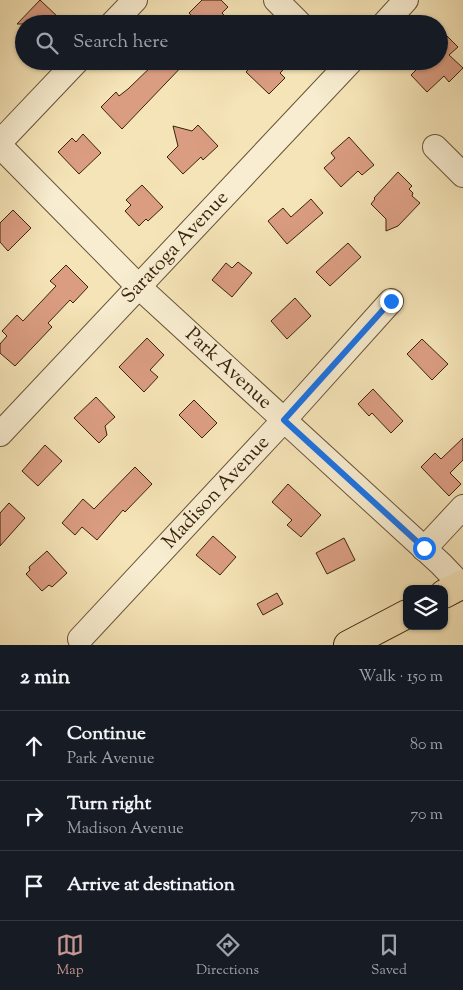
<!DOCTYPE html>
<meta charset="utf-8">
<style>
body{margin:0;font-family:"Sorts Mill Goudy",serif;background:#20242c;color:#f1f3f6}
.controls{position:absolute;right:15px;bottom:15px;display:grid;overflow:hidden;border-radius:10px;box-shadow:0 1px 4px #0004}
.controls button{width:45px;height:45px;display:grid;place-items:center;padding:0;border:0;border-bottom:1px solid #363941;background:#171b24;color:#f1f3f6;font:25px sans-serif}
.stop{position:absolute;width:15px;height:15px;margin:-11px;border:4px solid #1a73e8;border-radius:50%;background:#fff}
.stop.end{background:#1a73e8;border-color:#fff;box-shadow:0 1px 5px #0008}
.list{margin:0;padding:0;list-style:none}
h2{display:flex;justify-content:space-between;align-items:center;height:65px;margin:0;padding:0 20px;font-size:21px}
h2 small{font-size:16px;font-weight:400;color:#9ea1a6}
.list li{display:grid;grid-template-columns:32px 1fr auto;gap:15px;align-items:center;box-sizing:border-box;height:70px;padding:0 20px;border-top:1px solid #363941}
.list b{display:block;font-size:19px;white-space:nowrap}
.list p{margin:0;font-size:16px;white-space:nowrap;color:#9ea1a6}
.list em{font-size:16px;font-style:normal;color:#9ea1a6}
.icon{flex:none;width:28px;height:28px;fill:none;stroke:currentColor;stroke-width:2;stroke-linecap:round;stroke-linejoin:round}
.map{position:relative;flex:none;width:463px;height:645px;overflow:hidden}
.search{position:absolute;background:#171b24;box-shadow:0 1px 4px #0004;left:15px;right:15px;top:15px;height:55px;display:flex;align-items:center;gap:12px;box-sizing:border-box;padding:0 18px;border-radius:28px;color:#9ea1a6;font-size:19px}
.sheet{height:275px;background:#171b24}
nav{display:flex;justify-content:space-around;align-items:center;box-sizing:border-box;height:70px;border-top:1px solid #363941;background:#171b24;font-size:14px;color:#9ea1a6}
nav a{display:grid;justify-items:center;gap:2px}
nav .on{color:#c59692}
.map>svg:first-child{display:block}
.building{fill:#db9d82;stroke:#39230d}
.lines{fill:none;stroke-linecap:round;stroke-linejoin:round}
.minor-casing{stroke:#685338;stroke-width:26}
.major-casing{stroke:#39230d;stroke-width:30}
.minor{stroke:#f8edd0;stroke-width:24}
.major{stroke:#f5e4b7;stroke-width:28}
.route{stroke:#1a73e8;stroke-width:6}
.labels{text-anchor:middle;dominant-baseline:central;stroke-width:4;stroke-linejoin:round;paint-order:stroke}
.street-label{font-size:20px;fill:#39230d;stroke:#f8edd0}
</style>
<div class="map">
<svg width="463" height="645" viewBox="0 0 463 645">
<rect width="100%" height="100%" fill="#f5e4b7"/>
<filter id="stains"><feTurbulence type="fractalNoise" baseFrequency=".004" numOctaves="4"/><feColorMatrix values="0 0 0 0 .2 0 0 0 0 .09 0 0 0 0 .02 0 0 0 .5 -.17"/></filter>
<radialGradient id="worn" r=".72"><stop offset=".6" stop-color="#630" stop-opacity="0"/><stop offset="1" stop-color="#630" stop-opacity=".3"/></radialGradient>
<g class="building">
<polygon points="40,0 58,17 52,24 17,24"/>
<polygon points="202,0 221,0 228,7 222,13 232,24 199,24 189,13"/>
<polygon points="439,28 458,47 449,55 463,68 449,82 444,76 427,92 411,75 425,61 439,61"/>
<polygon points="157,61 187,61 122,129 101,107 116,92 119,96 128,89"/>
<polygon points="256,61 292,61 280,73 285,78 269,94 246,72"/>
<polygon points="198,125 218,146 203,160 201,157 183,174 167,157 178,146 173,126 192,131"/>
<polygon points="83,134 101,153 79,174 58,152 72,138 76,142"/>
<polygon points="349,137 374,165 362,175 358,171 341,187 324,168 335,158 331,153"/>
<polygon points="398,172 412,186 409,189 413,193 412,196 420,203 398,226 386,231 386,219 371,204 375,199 374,198"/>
<polygon points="142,185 163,207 148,221 146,219 139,226 125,211 131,205 126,200"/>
<polygon points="311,199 323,213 287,244 268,221 283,208 291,217"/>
<polygon points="13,210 31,228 8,251 0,242 0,223"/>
<polygon points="348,243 361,257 330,286 316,272"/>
<polygon points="238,262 252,273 232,297 212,280 226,263 232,268"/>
<polygon points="66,265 88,287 73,303 70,300 48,323 52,327 15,366 0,353 0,344 7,336 2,331 17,315 23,321 56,286 50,281"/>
<polygon points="295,298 311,316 287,339 271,321"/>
<polygon points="147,338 164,355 150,370 158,377 144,392 119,367"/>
<polygon points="422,339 448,364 432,380 407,354"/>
<polygon points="373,389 403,421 391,433 372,413 369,416 358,404"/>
<polygon points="96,397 115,417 105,426 107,435 99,443 74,418"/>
<polygon points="194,400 217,423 202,438 179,415"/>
<polygon points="463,438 463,460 450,473 461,484 449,496 421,467 435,453 441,459"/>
<polygon points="45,445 62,461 38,486 22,471"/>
<polygon points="135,467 152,484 125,512 123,510 97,540 82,527 75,535 62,523 83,499 94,509"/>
<polygon points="288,484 321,515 301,537 287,525 292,520 272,502"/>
<polygon points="9,503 25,518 0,546 0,513"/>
<polygon points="213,536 236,557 220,575 196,555"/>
<polygon points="344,538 355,560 327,574 316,553"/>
<polygon points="47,551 67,573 52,587 49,585 42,591 26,574 30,570 29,567"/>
<polygon points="277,593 283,604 263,615 257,604"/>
</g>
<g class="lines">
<g class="minor-casing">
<g id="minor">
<polyline points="276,0 300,24"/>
<polyline points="112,24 135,0"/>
<polyline points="384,24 406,0"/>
<polyline points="0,142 77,61"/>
<path id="s1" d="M 0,146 L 139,287 L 441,564 L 463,587"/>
<polyline points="435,147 463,175"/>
<path id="s2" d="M 0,434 L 351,61"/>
<polyline points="424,549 463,507"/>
<path id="s3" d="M 80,639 L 284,420 L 391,301"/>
</g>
</g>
<g class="major-casing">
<g id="major">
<polyline points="444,594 463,584"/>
<polyline points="348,645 407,614"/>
</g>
</g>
<use href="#minor" class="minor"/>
<use href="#major" class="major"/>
</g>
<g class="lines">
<polyline class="route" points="391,301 284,420 424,548"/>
</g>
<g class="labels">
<g class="street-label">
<text stroke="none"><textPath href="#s2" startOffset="256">Saratoga Avenue</textPath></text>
<text stroke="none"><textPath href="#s1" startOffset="319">Park Avenue</textPath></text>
<text stroke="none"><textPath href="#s3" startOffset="200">Madison Avenue</textPath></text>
</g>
</g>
<rect width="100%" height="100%" filter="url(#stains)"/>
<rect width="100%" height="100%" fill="url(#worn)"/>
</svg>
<div class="controls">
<button><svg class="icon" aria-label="layers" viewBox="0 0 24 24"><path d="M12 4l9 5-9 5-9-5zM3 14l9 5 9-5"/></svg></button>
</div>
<div class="stop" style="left:424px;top:548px"></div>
<div class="stop end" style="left:391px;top:301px"></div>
<div class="search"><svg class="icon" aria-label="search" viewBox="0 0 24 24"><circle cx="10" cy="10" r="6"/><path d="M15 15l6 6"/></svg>Search here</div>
</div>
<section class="sheet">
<h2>2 min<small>Walk · 150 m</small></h2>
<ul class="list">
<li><svg class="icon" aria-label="ahead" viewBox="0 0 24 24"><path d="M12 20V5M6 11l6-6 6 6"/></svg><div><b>Continue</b><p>Park Avenue</p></div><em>80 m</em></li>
<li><svg class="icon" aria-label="right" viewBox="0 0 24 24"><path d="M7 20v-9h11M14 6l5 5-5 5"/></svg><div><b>Turn right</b><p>Madison Avenue</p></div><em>70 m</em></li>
<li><svg class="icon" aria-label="arrive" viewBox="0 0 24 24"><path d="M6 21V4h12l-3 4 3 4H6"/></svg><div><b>Arrive at destination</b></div></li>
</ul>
</section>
<nav>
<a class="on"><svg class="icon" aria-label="map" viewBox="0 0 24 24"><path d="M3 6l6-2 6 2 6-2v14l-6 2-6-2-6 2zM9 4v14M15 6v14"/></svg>Map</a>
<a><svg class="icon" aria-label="directions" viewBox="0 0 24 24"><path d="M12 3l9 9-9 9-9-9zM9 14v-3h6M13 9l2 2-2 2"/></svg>Directions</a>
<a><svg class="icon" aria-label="saved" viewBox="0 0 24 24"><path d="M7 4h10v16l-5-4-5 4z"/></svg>Saved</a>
</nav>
